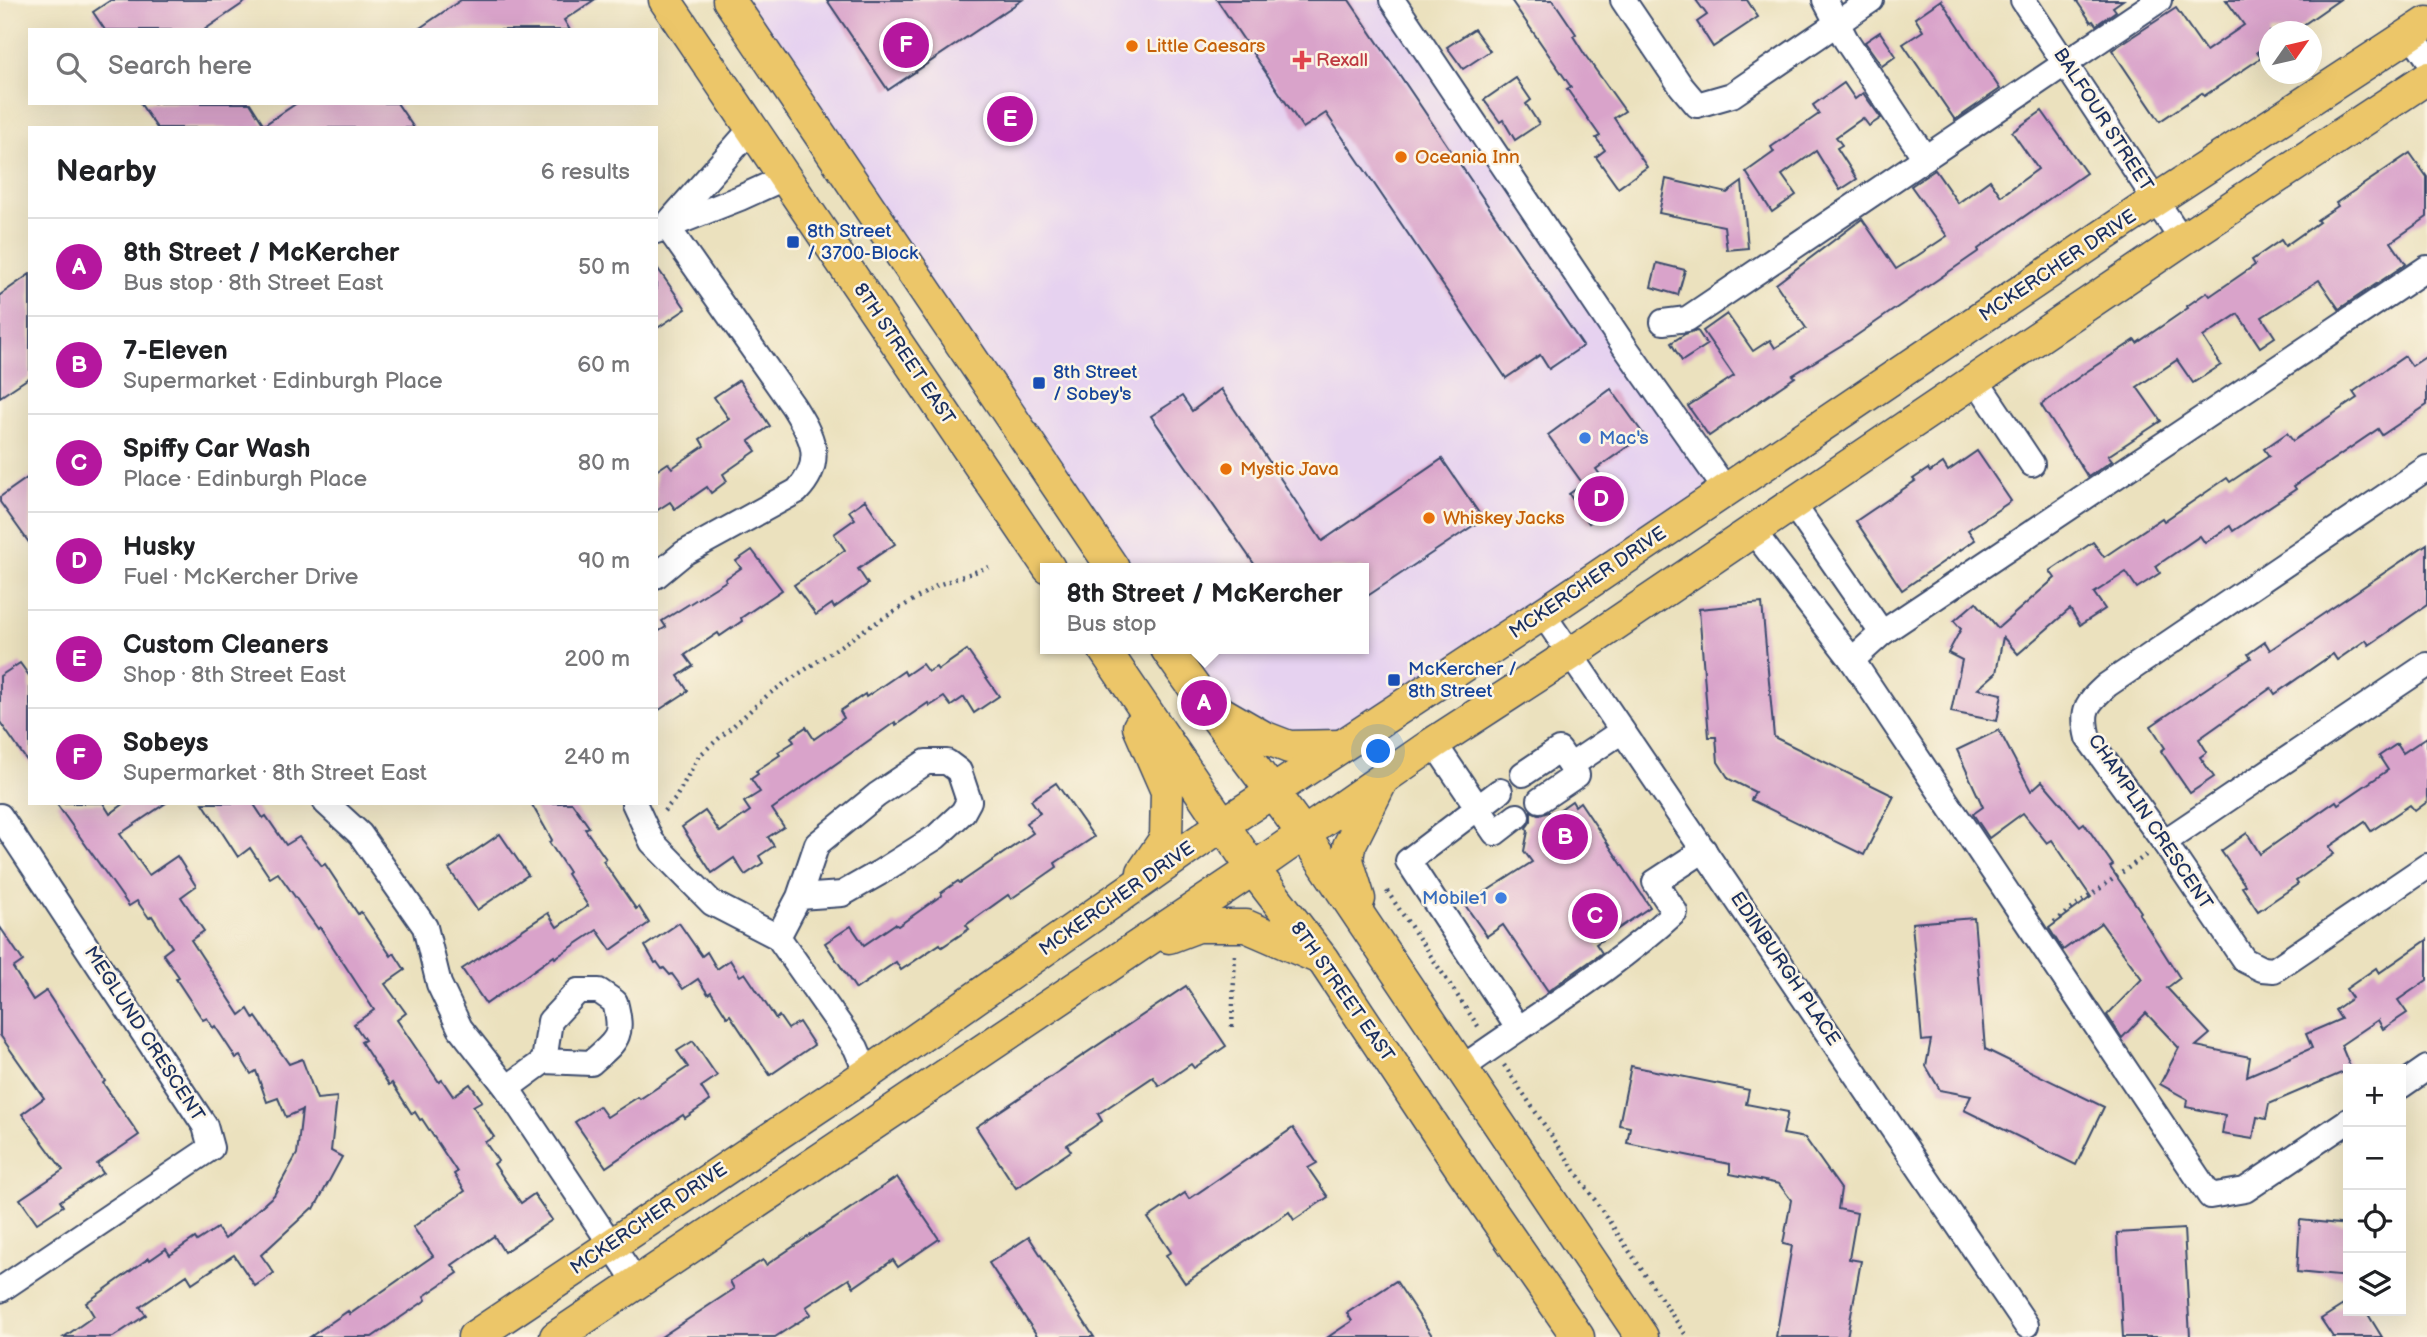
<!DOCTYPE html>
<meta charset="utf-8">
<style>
body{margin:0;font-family:"Balsamiq Sans",sans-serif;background:#f2f2f2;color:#202124}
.controls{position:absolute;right:21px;bottom:21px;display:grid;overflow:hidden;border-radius:0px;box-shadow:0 7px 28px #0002}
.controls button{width:63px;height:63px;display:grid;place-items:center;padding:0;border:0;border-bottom:2px solid #e0e0e0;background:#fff;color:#202124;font:35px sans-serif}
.compass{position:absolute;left:2259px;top:21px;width:63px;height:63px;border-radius:50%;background:#fff;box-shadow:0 7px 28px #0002;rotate:56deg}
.you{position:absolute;left:1379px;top:752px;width:24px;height:24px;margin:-18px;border:5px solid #fff;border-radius:50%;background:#1a73e8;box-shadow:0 0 0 10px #1a73e833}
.badge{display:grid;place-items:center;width:46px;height:46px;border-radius:50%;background:#b5179e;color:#fff;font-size:23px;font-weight:700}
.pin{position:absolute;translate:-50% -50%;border:4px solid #fff;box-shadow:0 2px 7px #0006}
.popup{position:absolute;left:1040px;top:563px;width:329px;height:91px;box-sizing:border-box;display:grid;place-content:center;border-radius:0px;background:#fff;filter:drop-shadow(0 2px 5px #0005);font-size:23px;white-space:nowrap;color:#757577}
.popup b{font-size:26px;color:#202124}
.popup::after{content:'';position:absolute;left:50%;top:100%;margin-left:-14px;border:14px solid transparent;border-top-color:#fff}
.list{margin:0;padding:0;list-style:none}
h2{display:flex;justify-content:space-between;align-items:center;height:91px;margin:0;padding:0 28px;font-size:30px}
h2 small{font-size:23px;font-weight:400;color:#757577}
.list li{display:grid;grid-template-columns:46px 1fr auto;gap:21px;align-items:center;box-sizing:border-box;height:98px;padding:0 28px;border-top:2px solid #e0e0e0}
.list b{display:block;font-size:26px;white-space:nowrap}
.list p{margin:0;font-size:23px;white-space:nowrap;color:#757577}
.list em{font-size:23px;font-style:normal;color:#757577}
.icon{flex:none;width:38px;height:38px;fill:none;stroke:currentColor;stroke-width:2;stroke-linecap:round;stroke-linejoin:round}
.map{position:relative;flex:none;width:2427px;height:1337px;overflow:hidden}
.search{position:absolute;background:#fff;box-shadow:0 7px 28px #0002;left:28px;top:28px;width:630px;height:77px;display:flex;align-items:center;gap:18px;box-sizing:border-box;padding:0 24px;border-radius:0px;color:#757577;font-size:26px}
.panel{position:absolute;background:#fff;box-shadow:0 7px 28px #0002;left:28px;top:126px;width:630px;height:679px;border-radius:0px}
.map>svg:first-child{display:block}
.built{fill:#e6d2f0}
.building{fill:#d9a3ca}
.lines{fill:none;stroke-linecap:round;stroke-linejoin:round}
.minor-casing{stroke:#3a4a6c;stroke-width:28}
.major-casing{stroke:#3a4a6c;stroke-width:35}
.path{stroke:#3a4a6c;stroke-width:4.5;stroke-dasharray:2 5;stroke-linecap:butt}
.minor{stroke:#fff;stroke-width:24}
.major{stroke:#ecc669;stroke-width:32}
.food-dot{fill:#e8710a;stroke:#fcf5e5;stroke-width:2.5}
.health-dot{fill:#e0444e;stroke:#fcf5e5;stroke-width:2.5}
.transit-dot{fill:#1a4fb4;stroke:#fcf5e5;stroke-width:2.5}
.shop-dot{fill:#3f7fe0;stroke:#fcf5e5;stroke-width:2.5}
.labels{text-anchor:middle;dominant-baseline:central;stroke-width:5;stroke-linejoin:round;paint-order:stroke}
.food-label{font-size:19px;fill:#c56008;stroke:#fcf5e5;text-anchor:start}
.health-label{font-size:19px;fill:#be3a42;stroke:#fcf5e5;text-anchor:start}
.street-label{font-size:19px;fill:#1b2f5e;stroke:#fcf5e5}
.transit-label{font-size:19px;fill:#164399;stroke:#fcf5e5;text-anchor:start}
.shop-label{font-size:19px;fill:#366cbe;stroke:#fcf5e5;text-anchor:start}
</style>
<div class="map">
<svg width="2427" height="1337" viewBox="0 0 2427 1337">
<rect width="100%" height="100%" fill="#fcf5e5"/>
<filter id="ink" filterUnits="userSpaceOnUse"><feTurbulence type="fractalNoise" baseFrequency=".0143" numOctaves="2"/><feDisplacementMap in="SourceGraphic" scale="14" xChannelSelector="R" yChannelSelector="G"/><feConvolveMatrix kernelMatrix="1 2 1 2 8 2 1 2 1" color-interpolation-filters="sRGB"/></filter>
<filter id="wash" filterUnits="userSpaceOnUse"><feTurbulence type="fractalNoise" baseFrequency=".00686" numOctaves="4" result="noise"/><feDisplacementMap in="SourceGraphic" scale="28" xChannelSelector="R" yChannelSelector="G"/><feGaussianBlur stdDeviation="1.57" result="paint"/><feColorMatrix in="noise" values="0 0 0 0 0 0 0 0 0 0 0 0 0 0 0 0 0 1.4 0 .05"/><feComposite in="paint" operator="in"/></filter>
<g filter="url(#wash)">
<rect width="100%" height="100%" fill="#ebe1be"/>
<polygon class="built" points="729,0 1392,0 1726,490 1341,746 1263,737 1167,649 1363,649 1363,568 1113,568"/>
<g id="blocks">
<g class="building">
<polygon points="111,0 248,0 204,30 105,30 93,12"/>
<polygon points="461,0 594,0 564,20 570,30 417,30"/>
<polygon points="827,0 1022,0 888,90"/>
<polygon points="1217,0 1349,0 1583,346 1549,369 1540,355 1506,378 1326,113 1303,128"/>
<polygon points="1511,0 1553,0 1576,34 1573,36 1585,55 1625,111 1614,118 1647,167 1618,188 1596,157 1605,150 1596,138 1600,136 1567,89 1571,87"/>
<polygon points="1696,0 1747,0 1758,17 1713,47 1697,22 1707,15"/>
<polygon points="1941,0 2000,89 1955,120 1903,44 1923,31 1915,18"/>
<polygon points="2076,0 2123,0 2113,7 2116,11 2096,25 2093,21 2091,22"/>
<polygon points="2226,0 2339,0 2293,32 2270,32 2270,44 2257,52 2261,58 2204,96 2202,93 2160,121 2112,50 2176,8 2206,51 2244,25"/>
<polygon points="1474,29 1490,51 1463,69 1447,47"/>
<polygon points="1880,32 1896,56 1882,66 1865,42"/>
<polygon points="1516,78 1531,100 1526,104 1539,124 1515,140 1503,120 1500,122 1484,100"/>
<polygon points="1844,83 1855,99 1863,93 1881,118 1869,126 1863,118 1836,137 1842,145 1837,148 1857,179 1840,190 1816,151 1782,175 1796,195 1772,212 1746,172 1774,152 1771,147 1819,114 1813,105"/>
<polygon points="140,103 250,103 264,125 297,103 397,103 414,128 157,128"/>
<polygon points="2042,111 2086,173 1978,249 1979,251 1850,340 1793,375 1795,377 1709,436 1688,406 1734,376 1703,331 1727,314 1753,351 1770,340 1775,348 1806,328 1776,284 1862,219 1896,269 1917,256 1947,236 1911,186 1935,170 1958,203 1990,180 2001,196 2038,169 2012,132"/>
<polygon points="2410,153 2427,177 2427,217 2391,242 2406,264 2339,309 2319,280 2262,317 2275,337 2260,347 2238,314 2203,337 2221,365 2193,383 2177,360 2137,387 2161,421 2108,456 2112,461 2088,477 2041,405 2086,372 2135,340 2137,343 2188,308 2187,306 2207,292 2210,296 2255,265 2252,260 2281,240 2285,246 2319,222 2317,220 2338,206 2336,203"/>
<polygon points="1666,179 1727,193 1742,182 1748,248 1727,250 1724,226 1659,213"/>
<polygon points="1657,263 1685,270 1678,295 1651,287"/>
<polygon points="656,266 686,309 656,329"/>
<polygon points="30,274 30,377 0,397 0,295"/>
<polygon points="1697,330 1707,345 1682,361 1671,343 1685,334"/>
<polygon points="2405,356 2412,366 2427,356 2427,405 2382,435 2378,429 2294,486 2296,489 2233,531 2230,526 2205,543 2200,536 2156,566 2160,573 2137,588 2126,572 2094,593 2105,609 2080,625 2070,609 2018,654 2003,637 1996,673 1978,689 2002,694 1997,721 1951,712 1962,660 1948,653 1961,629 1954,621 1976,602 1998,628 2055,578 2050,571 2093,542 2104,557 2162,518 2164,521 2227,478 2230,482 2269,456 2264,449 2287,433 2293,441 2357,398 2353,392"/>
<polygon points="739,380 770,426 749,441 756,451 723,474 727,481 711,493 707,487 675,509 670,502 656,511 656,471 668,463 672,468 704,446 700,439 729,419 714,397"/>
<polygon points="1221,389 1322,541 1442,459 1483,519 1363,599 1363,568 1257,568 1151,416 1182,396 1192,411"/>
<polygon points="1611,389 1644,435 1596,469 1619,502 1589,523 1569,494 1583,484 1548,435"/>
<polygon points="1977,451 2011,501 1968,530 1975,540 1902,590 1856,521 1915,481 1913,479 1928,469 1930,472 1943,463 1948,471"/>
<polygon points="30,476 30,544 0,502 0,497"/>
<polygon points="865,500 895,544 858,569 868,584 834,608 832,604 816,615 794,585 845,550 834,534 855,519 849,511"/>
<polygon points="2427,544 2427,605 2369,645 2366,640 2337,660 2333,654 2275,694 2271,688 2199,739 2207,752 2200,757 2214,777 2190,793 2161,751 2165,748 2151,726 2251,658 2248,654 2265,642 2270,650"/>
<polygon points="752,550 782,590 741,618 742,621 720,636 718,633 685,655 693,666 678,676 688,691 656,712 656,633 666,627 662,621 726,581 725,579 741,568 736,561"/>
<polygon points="1762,603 1774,737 1894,796 1864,855 1751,800 1755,792 1729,779 1718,762 1716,737 1709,737 1699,609"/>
<polygon points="967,650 999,696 974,713 964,697 951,706 944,697 930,706 928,703 896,725 895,722 772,809 784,827 768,837 774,846 759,856 763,863 745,875 734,858 712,873 682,827 705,811 720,832 750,811 744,802 760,792 751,779 758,774 756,771 780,755 778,752 794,742 791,737 806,727 814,739 844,718 840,711 865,694 866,697 904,671 906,675 922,664 928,672 936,667 938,670"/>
<polygon points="20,663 30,677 30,765 0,722 0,676"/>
<polygon points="1999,730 2031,791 2042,781 2080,826 2084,823 2113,865 2110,867 2141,912 2139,914 2180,978 2167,988 2210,1034 2196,1046 2250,1057 2247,1076 2312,1048 2306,1034 2341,1019 2335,1010 2352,998 2346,989 2376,968 2379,973 2427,940 2427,980 2398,1000 2407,1013 2383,1029 2378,1020 2341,1045 2351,1069 2269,1104 2266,1119 2257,1117 2253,1139 2222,1134 2225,1115 2186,1107 2187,1099 2160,1084 2179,1048 2146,1013 2122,1038 2107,1015 2142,979 2101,923 2063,950 2049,928 2091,897 2052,840 2047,843 2023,813 1989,838 1973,814 1983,807 1957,750"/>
<polygon points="2427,737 2427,802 2415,811 2410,805 2371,831 2365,822 2329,847 2334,854 2296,881 2298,884 2258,911 2242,887 2245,885 2221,851 2247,833 2260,854 2336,801 2338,804 2388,770 2379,756 2397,744 2403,753"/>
<polygon points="1056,783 1094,837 1055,863 1057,867 1011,899 1008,895 966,925 969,929 942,947 940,944 901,970 896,962 856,989 825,943 851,926 864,945 895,924 898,926 942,895 941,893 958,881 960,883 1033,833 1026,823 1040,813 1031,800"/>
<polygon points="1572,801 1575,806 1580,802 1650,907 1596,944 1602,953 1548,991 1503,925 1487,936 1465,905 1532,862 1524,851 1528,831 1526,828 1531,821 1531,811 1540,815 1549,812 1552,815"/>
<polygon points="56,803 103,803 110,814 125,803 166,803 120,834 149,875 177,856 196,886 181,897 204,931 191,940 240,1015 248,1009 254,1019 256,1017 289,1064 302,1059 317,1099 337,1097 331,1151 342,1157 314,1209 312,1208 261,1255 274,1273 255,1286 234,1255 192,1283 187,1275 140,1307 146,1315 113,1337 64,1337 94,1316 86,1303 149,1258 150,1260 166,1249 170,1255 195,1238 197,1241 217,1228 225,1239 274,1195 297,1154 302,1110 286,1117 278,1098 267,1102 256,1071 251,1074 240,1056 236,1058 215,1026 213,1028 207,1018 203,1020 176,979 179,977 163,954 172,947 152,916 149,918 137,901 129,906"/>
<polygon points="203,803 253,803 263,818 266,816 286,845 299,837 322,866 325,864 358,914 361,912 391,956 394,953 405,970 385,984 406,1013 397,1020 439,1082 442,1080 453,1096 470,1084 482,1101 473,1106 494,1137 485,1142 498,1161 494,1164 521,1203 534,1194 552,1220 504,1252 494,1236 452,1265 458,1273 424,1296 426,1300 372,1337 310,1337 348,1311 350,1314 433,1256 413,1227 465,1191 454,1174 457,1172 422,1119 420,1120 415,1112 412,1114 392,1083 389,1085 361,1042 365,1040 354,1024 374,1010 320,927 318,929 278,873 270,878 250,848 238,857"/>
<polygon points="531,803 572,803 589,827 585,829 606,859 603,861 636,909 639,907 649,923 611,950 597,930 555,958 554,956 486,1004 462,969 548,913 557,927 588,906 567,874 569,872 549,842 552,840"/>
<polygon points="500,834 528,875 477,910 449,869"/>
<polygon points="1974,918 1985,1049 2104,1107 2076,1165 1964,1110 1971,1096 1940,1090 1926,1066 1931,1040 1922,1041 1912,923"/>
<polygon points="679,923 702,956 707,952 717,969 730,960 740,976 745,973 776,1019 779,1016 788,1029 799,1022 814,1045 770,1075 730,1015 727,1017 711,992 708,994 698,979 683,989 672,974 670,975 664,968 662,969 657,962 655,963 645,946"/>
<polygon points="0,927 23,961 13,968 33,1000 46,991 105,1081 103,1083 139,1135 97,1164 103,1173 60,1201 63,1206 37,1223 20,1199 63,1170 22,1114 44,1098 0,1035"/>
<polygon points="1186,986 1226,1046 1194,1068 1191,1064 1159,1086 1153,1077 1098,1114 1102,1121 1067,1145 1071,1151 1016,1188 976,1127"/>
<polygon points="693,1041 717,1076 701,1087 710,1101 685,1118 683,1115 606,1167 575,1122 599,1106 607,1117 638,1097 640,1099 688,1067 677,1051"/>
<polygon points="1631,1066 1749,1090 1746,1104 1788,1112 1783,1134 1805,1138 1841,1189 1838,1209 1857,1213 1849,1259 1861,1261 1847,1337 1776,1337 1792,1246 1783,1244 1791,1200 1779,1184 1730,1174 1730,1164 1627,1143 1630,1127 1619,1125"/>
<polygon points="1293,1128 1317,1163 1308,1168 1328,1197 1294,1220 1289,1212 1185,1283 1166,1255 1171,1252 1148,1218 1185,1193 1189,1199"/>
<polygon points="897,1177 939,1239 898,1267 893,1260 854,1287 849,1279 806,1307 811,1314 775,1337 661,1337 734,1289 730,1281 763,1260 766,1265"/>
<polygon points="2300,1220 2348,1225 2348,1277 2297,1272"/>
<polygon points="2184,1229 2190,1337 2123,1337 2117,1233"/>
<polygon points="1029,1237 1094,1337 1038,1337 989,1263"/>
<polygon points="1396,1281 1433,1337 1328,1337 1352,1321 1347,1313"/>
<polygon points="2348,1302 2348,1311 2366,1311 2382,1337 2333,1337 2321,1319"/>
</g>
</g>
</g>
<g filter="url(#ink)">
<use href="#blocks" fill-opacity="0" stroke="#3a4a6c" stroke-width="2"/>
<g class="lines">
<g class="minor-casing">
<g id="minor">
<polyline points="1392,0 1625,347 1726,490"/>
<polyline points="1623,0 1681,86 1697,105 1732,95 1871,0"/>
<polyline points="1825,0 1846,40 1925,158"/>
<polyline points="2023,0 2182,240"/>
<polyline points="2411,34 2427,57"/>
<polyline points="669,222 751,129"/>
<polyline points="656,231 740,198 784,178"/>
<polyline points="1663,322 1687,319 2159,0"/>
<polyline points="1976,380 2032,464"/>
<path d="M 2427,468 L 2107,685 C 2086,704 2081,710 2088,738 L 2164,842 L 2244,960 L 2262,969 L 2274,970 L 2427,866"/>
<polyline points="1793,504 1882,633"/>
<polyline points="1753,531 1852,660 2210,1196 2245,1190 2348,1121"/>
<path d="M 656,576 L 684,553 L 797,491 C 826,461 812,436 793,406 L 666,225"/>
<polyline points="1543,614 2026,1325"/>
<polyline points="1852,660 1882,633 2427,268"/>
<polyline points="1434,743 1495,833 1517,816"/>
<polyline points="1523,774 1559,750 1570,766 1622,731"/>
<polyline points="1500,791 1408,861 1518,1028"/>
<polyline points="1540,800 1577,775 1570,766"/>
<polyline points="326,803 360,834 425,927 439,984 460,1028 507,1088 636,1282"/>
<polyline points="634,803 652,842 712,903 778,937 856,1048 867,1074"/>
<polyline points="0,816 205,1126 211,1148 0,1290"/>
<polyline points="2164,842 2427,665"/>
<polyline points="778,937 799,897 842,894 879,873 936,837 963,812 969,801 959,771 947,762 926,762 877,795 817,844 799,897"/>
<path d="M 1462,1068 C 1533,1017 1610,972 1675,912 L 1655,882 L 1704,850"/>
<polyline points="2401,1086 2427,1068"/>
<path d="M 507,1088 L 544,1061 L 591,1063 C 617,1040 624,1038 615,1002 L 599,991 L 578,991 L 550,1021 L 544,1061"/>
</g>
</g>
<g class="major-casing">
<g id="major">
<polyline points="665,0 1049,568"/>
<polyline points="729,0 1113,568"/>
<polyline points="1104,649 1253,869 1323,960 1463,1171 1578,1337"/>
<path d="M 1167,649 C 1214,718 1267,782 1315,850 L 1642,1337"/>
<polyline points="1218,711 1263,737 1289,747 1341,746"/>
<polyline points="1139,727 1167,791 1166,838 1143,872"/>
<polyline points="1359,899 1347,860 1349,846 1381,782"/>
<polyline points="1169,937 1198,926 1246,926 1322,959"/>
<polyline points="474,1337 867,1074 1222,825 1556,605 2156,200 2427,23"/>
<polyline points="556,1337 1253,869 1434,743 1571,654 2182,240 2427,78"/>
</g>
</g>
<g class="path">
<polyline points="664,811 675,799 699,756 769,694 864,630 938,585 989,567"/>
<polyline points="1387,891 1480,1029"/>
<polyline points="2054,922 2146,855"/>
<polyline points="1232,1027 1235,953"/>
<polyline points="1504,1065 1687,1337"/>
</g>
<use href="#minor" class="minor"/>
<use href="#major" class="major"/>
</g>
</g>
<g class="food-dot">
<circle cx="1132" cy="46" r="7"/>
<circle cx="1401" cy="157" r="7"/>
<circle cx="1226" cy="469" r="7"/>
<circle cx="1429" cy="518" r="7"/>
</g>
<path class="health-dot" d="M1298.5 49.5h7v7h7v7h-7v7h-7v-7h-7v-7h7z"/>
<g class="transit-dot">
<rect x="786" y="235" width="14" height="14" rx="3.5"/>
<rect x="1032" y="376" width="14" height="14" rx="3.5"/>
<rect x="1387" y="673" width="14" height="14" rx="3.5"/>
</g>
<g class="shop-dot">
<circle cx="1585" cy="438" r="7"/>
<circle cx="1501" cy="898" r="7"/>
</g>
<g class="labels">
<g class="food-label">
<text x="1146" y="46">Little Caesars</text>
<text x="1415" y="157">Oceania Inn</text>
<text x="1240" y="469">Mystic Java</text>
<text x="1443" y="518">Whiskey Jacks</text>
</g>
<g class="health-label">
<text x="1316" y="60">Rexall</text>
</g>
<g class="street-label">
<text transform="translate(2103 120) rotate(57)">BALFOUR STREET</text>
<text transform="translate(2058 266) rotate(-34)">MCKERCHER DRIVE</text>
<text transform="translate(904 354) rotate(56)">8TH STREET EAST</text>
<text transform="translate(1588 583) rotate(-34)">MCKERCHER DRIVE</text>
<text transform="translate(2150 822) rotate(56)">CHAMPLIN CRESCENT</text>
<text transform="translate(1117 899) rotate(-35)">MCKERCHER DRIVE</text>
<text transform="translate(1785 969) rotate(56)">EDINBURGH PLACE</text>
<text transform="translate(1342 992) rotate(55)">8TH STREET EAST</text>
<text transform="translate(144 1034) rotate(57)">MEGLUND CRESCENT</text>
<text transform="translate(649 1219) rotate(-34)">MCKERCHER DRIVE</text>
</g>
<g class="transit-label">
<text x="807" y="231">8th Street<tspan x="807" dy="22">/ 3700-Block</tspan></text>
<text x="1053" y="372">8th Street<tspan x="1053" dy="22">/ Sobey's</tspan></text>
<text x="1408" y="669">McKercher /<tspan x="1408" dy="22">8th Street</tspan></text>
</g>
<g class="shop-label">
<text x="1599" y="438">Mac's</text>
<text x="1487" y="898" text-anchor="end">Mobile1</text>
</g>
</g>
</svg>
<div class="controls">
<button>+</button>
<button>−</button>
<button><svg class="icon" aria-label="locate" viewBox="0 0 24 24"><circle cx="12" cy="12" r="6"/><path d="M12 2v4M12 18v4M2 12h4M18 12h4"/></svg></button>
<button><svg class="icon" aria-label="layers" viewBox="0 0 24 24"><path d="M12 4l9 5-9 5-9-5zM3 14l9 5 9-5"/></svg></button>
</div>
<svg class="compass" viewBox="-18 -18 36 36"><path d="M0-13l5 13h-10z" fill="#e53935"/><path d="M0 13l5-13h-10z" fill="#757577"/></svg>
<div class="you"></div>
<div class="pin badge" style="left:1204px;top:703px">A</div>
<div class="popup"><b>8th Street / McKercher</b>Bus stop</div>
<div class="pin badge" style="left:1565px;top:837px">B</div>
<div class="pin badge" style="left:1595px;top:916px">C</div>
<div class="pin badge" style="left:1601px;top:499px">D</div>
<div class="pin badge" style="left:1010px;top:119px">E</div>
<div class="pin badge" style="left:906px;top:45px">F</div>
<div class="search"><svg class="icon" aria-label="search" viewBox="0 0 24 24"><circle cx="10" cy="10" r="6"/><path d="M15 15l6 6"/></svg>Search here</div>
<section class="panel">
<h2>Nearby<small>6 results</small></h2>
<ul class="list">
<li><span class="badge">A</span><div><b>8th Street / McKercher</b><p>Bus stop · 8th Street East</p></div><em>50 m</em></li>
<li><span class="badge">B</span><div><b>7-Eleven</b><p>Supermarket · Edinburgh Place</p></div><em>60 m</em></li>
<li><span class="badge">C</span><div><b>Spiffy Car Wash</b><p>Place · Edinburgh Place</p></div><em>80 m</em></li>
<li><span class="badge">D</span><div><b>Husky</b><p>Fuel · McKercher Drive</p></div><em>90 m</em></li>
<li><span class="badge">E</span><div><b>Custom Cleaners</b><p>Shop · 8th Street East</p></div><em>200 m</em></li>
<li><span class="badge">F</span><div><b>Sobeys</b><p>Supermarket · 8th Street East</p></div><em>240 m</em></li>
</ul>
</section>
</div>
